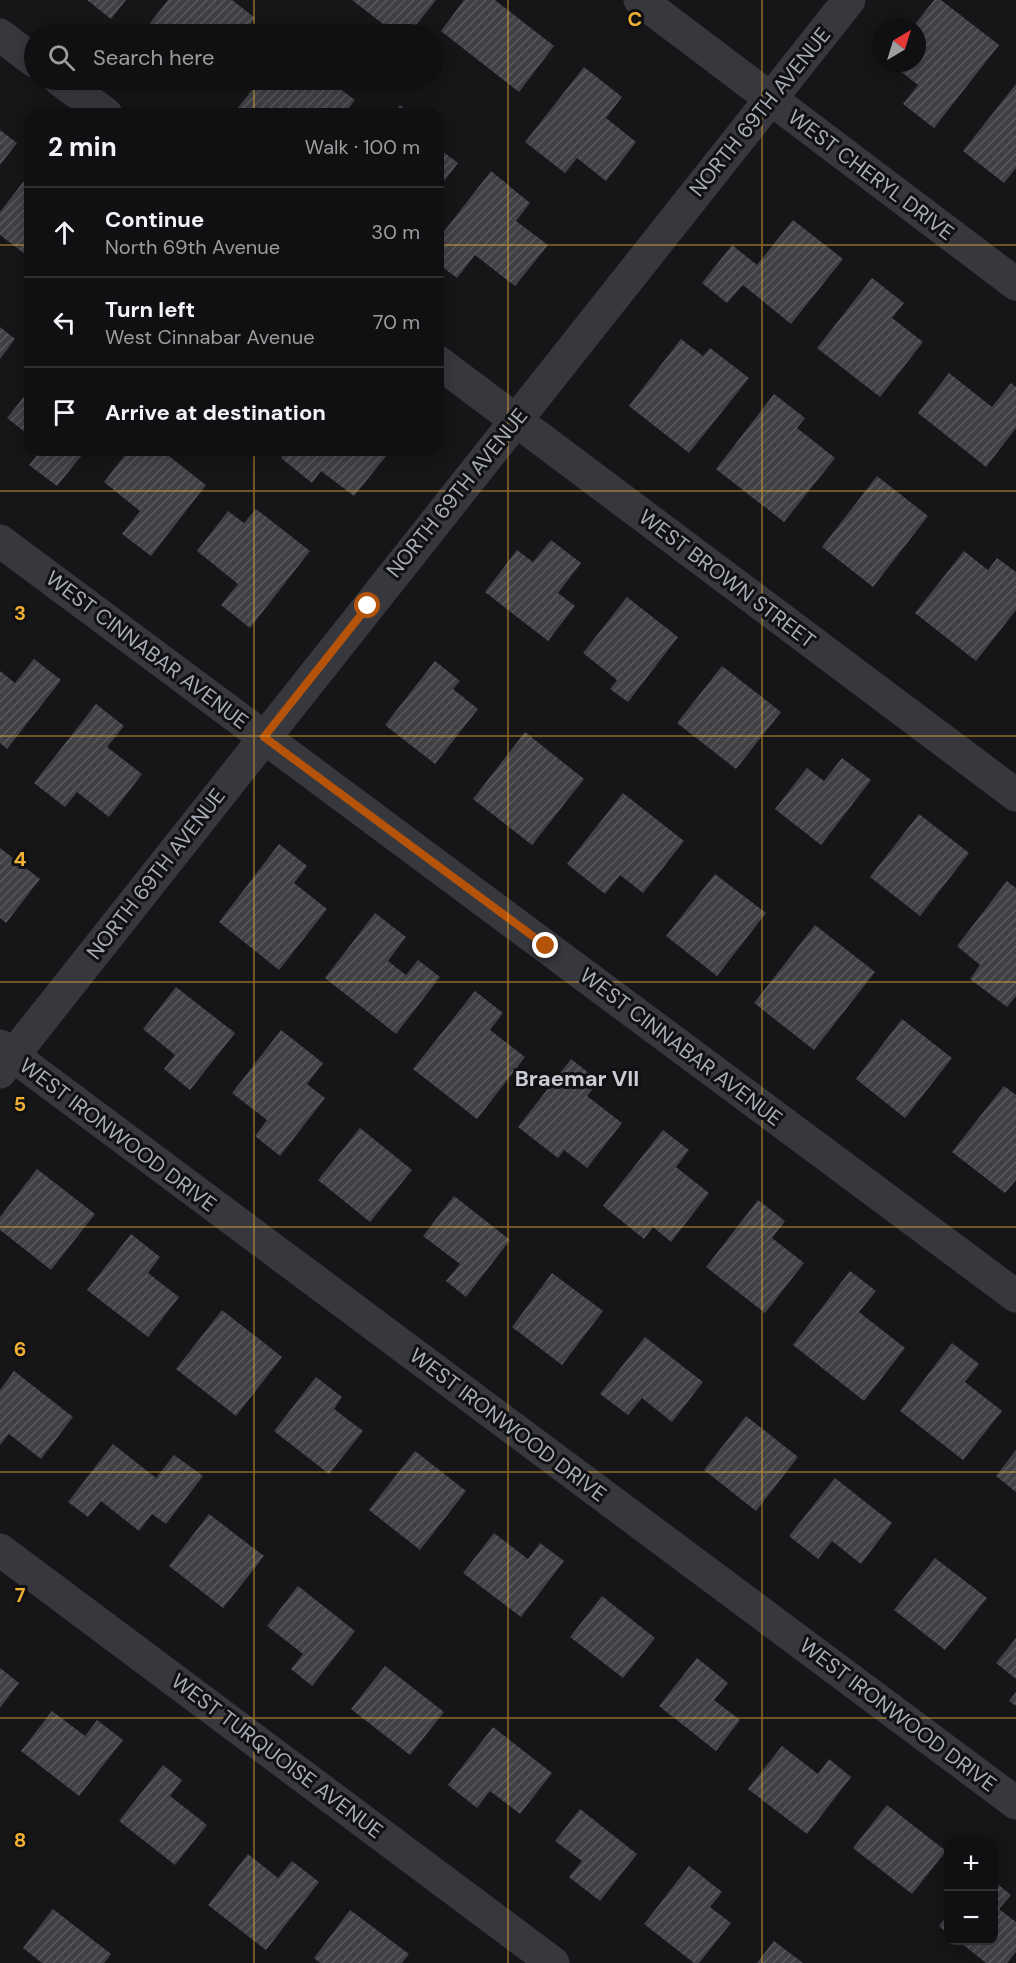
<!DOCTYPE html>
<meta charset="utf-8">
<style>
body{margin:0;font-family:"DM Sans",sans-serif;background:#1e1e20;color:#f1f3f6}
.controls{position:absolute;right:18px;bottom:18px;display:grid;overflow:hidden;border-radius:12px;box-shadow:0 3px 15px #0003}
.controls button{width:54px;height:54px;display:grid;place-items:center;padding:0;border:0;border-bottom:2px solid #303032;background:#101012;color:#f1f3f6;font:30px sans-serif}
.compass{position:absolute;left:872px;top:18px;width:54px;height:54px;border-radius:50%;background:#101012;box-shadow:0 3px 15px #0003;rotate:38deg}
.stop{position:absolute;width:18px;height:18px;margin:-14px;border:4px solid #b45309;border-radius:50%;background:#fff}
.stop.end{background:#b45309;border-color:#fff;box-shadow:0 2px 6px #0008}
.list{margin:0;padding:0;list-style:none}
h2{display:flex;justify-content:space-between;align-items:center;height:78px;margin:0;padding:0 24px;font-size:26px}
h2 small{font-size:20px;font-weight:400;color:#9c9d9f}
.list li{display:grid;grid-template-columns:39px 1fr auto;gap:18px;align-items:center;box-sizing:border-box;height:90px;padding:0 24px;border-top:2px solid #303032}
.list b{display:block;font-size:22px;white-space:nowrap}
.list p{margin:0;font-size:20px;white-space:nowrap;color:#9c9d9f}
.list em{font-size:20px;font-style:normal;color:#9c9d9f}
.icon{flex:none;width:33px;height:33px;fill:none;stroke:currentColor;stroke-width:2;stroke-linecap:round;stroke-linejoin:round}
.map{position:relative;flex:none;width:1016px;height:1963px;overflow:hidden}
.search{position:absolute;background:#101012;box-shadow:0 3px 15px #0003;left:24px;top:24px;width:420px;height:66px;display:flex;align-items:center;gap:15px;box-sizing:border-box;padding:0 21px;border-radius:33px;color:#9c9d9f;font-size:22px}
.panel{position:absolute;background:#101012;box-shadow:0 3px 15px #0003;left:24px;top:108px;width:420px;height:348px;border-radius:18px}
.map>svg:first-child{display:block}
.building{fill:url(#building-hatch)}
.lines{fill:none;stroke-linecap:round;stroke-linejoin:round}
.minor{stroke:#37383d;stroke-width:33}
.route{stroke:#b45309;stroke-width:8}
.grid{fill:none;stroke:#f2b134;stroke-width:1.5;stroke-opacity:0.55}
.labels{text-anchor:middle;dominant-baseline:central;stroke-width:6;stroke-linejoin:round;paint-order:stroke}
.street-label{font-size:21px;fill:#a8adb8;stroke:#111113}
.neighbourhood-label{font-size:22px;font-weight:bold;fill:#c9ccd4;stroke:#111113}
.grid-label{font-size:20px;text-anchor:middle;font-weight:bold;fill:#f2b134;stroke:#111113;stroke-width:6;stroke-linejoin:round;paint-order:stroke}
</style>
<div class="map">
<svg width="1016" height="1963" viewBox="0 0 1016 1963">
<defs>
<pattern id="building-hatch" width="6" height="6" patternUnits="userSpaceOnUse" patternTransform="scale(1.5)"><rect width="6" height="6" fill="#404145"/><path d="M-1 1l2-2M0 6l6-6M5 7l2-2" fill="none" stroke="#595a5e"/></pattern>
</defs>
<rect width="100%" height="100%" fill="#161618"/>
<g class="building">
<polygon points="87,0 126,0 111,19"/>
<polygon points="168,0 232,0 255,18 243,34 164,34 150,23"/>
<polygon points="352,0 436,0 409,34 396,34"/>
<polygon points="464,0 495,0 554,46 519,92 441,31"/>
<polygon points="934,0 941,0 999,45 934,128 903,104 918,85 890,63 917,63 917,27 913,27"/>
<polygon points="584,67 622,97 606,118 636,142 606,181 577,158 565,173 525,142"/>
<polygon points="189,80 207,80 200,89"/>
<polygon points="260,80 328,80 355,100 344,114 288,114 283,110 280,114 241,114 236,110"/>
<polygon points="1016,84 1016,168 1004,183 963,151"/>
<polygon points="400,105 411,114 393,114"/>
<polygon points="0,130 17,143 0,165"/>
<polygon points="438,148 458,163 438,189"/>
<polygon points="491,171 530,203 516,221 548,245 515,286 475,255 457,278 438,264 438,239"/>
<polygon points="24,181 30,186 30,258 0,235 0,212"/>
<polygon points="793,220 843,259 791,324 743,285 727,303 702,283 732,245 757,265"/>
<polygon points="872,278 904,303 892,318 923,342 880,397 817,348"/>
<polygon points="0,327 15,339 0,359"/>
<polygon points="681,339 703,356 710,348 749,378 689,453 629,406"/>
<polygon points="949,373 992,407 1011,383 1016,387 1016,428 986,467 918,413"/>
<polygon points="30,389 30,436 7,418"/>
<polygon points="774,394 805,418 797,428 835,458 784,522 716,469"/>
<polygon points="41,450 86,450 57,486 29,465"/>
<polygon points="129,450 161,450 206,485 151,556 122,534 140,511 104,482"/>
<polygon points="287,450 391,450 354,496 321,471 312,483 281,458"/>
<polygon points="877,476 928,516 873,587 822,547"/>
<polygon points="256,509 310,551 250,628 221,605 238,584 197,551 228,511 244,523"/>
<polygon points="551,540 581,563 558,593 575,606 548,641 485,592 517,550 533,562"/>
<polygon points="964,551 988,570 997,558 1016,572 1016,610 976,661 915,613"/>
<polygon points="627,597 678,637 628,702 610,689 617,680 583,653"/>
<polygon points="34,659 61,680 7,749 0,743 0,671 15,683"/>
<polygon points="435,661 460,681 453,689 478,709 435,764 385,725"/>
<polygon points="722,666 781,712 736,769 677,723"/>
<polygon points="96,704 124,726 107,747 142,774 109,817 77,792 65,807 34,783"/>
<polygon points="525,732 584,779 532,845 473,799"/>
<polygon points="842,758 871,780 821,845 775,809 807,768 824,781"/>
<polygon points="623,793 684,841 643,893 620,875 605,894 567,864"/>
<polygon points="919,814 969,853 920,916 870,877"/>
<polygon points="279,844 307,866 294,883 327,909 279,970 219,922"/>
<polygon points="0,848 40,879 6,923 0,918"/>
<polygon points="715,874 766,913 717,976 666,936"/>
<polygon points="1007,881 1016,888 1016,996 1007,1007 970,979 980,965 957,946"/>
<polygon points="375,913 406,937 388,961 406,975 418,960 440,977 396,1034 325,978"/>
<polygon points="815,925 875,972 814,1050 754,1003"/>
<polygon points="176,987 235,1033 190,1090 164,1069 175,1055 143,1029"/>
<polygon points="475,991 503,1013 490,1030 525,1057 477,1119 413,1069"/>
<polygon points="902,1019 952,1058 905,1118 856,1079"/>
<polygon points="281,1030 323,1063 307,1084 325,1098 280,1156 255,1136 267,1120 232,1093"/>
<polygon points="571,1059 599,1081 587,1096 622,1123 587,1168 564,1150 558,1158 518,1127"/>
<polygon points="1004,1086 1016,1095 1016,1180 1005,1193 952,1152"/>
<polygon points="360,1128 412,1170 370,1222 318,1180"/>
<polygon points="663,1130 689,1150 676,1167 709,1193 671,1242 653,1227 644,1239 603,1206"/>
<polygon points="37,1169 95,1214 51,1270 0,1230 0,1217"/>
<polygon points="454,1196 510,1240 466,1297 446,1281 460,1264 423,1236"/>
<polygon points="758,1200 785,1221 772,1238 804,1263 765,1313 706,1267"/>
<polygon points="131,1234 160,1257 148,1273 179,1297 148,1337 87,1290"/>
<polygon points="850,1271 876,1291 859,1312 905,1348 864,1401 793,1345"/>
<polygon points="552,1273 603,1311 562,1365 512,1327"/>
<polygon points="222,1310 282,1357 236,1416 176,1369"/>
<polygon points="645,1337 703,1382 672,1422 642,1398 628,1415 600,1394"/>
<polygon points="952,1343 979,1364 965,1382 1002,1411 963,1460 900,1411"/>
<polygon points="14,1371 73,1417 41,1459 9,1434 0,1445 0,1390"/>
<polygon points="316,1377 342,1397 334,1409 363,1431 329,1474 274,1431"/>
<polygon points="746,1416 798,1457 756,1511 704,1470"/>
<polygon points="113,1444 156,1478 174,1455 203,1476 166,1524 152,1514 139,1531 101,1501 88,1517 68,1502"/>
<polygon points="1016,1450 1016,1492 996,1476"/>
<polygon points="415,1451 466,1491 420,1550 369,1510"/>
<polygon points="835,1478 892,1523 861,1564 832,1541 818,1559 789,1536"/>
<polygon points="209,1514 264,1556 223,1608 169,1566"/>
<polygon points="494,1533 528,1559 540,1543 564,1561 521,1617 463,1573"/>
<polygon points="935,1558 987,1598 945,1650 894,1610"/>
<polygon points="298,1586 355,1631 312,1686 291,1669 303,1654 267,1626"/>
<polygon points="602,1596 655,1638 623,1678 570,1637"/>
<polygon points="1016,1638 1016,1679 996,1663"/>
<polygon points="697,1658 728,1683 714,1700 740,1720 716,1751 659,1706"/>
<polygon points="385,1666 444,1712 410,1755 351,1709"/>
<polygon points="0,1668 19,1683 0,1708"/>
<polygon points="1016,1692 1016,1706 1009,1701"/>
<polygon points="52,1711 85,1736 97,1720 123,1740 79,1796 21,1751"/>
<polygon points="493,1727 552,1773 520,1814 490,1791 477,1808 448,1785"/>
<polygon points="782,1746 818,1774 829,1759 851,1777 807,1834 748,1789"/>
<polygon points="163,1765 182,1780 170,1796 207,1825 175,1865 119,1821"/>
<polygon points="887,1805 946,1851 912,1894 853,1848"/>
<polygon points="580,1809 637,1854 600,1901 569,1877 582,1861 555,1841"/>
<polygon points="248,1854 278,1878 292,1861 319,1882 266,1950 208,1905"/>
<polygon points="689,1866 722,1892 710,1907 731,1923 699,1963 694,1963 644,1924"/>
<polygon points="994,1881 1011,1895 999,1909 1016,1922 1016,1952 1007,1963 986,1963 957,1940 994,1940"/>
<polygon points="53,1909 111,1954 104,1963 42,1963 23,1948"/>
<polygon points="350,1910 409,1954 402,1963 320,1963 314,1958"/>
<polygon points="948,1914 948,1934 939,1926"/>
<polygon points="774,1941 803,1963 757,1963"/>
</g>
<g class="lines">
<g class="minor">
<polyline points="640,0 1016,284"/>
<polyline points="0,35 34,61"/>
<polyline points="60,80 106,114"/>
<polyline points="438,362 1016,795"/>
<polyline points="0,541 1016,1296"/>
<polyline points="0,1046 1016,1803"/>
<polyline points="0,1072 849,0"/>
<polyline points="0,1550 553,1963"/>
</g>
</g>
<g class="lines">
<polyline class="route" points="368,606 264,737 546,946"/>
</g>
<path class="grid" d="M 254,0 L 254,34M 508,0 L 508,1963M 762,0 L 762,1963M 254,80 L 254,114M 0,245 L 30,245M 438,245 L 1016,245M 254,450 L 254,1963M 0,491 L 1016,491M 0,736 L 1016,736M 0,982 L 1016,982M 0,1227 L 1016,1227M 0,1472 L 1016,1472M 0,1718 L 1016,1718"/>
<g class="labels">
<g class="street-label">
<text transform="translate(760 112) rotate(-51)">NORTH 69TH AVENUE</text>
<text transform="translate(871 175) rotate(37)">WEST CHERYL DRIVE</text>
<text transform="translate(457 493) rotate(-51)">NORTH 69TH AVENUE</text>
<text transform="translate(727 579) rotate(37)">WEST BROWN STREET</text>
<text transform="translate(147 650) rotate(37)">WEST CINNABAR AVENUE</text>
<text transform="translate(156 874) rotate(-52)">NORTH 69TH AVENUE</text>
<text transform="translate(681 1047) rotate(37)">WEST CINNABAR AVENUE</text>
<text transform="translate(118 1135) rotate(37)">WEST IRONWOOD DRIVE</text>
<text transform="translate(508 1425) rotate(37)">WEST IRONWOOD DRIVE</text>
<text transform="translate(898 1715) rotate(37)">WEST IRONWOOD DRIVE</text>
<text transform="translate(277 1756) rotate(37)">WEST TURQUOISE AVENUE</text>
</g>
<g class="neighbourhood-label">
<text x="577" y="1078">Braemar VII</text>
</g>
</g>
<g class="grid-label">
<text x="635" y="26">C</text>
<text x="20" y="620">3</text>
<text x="20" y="866">4</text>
<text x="20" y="1111">5</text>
<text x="20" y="1356">6</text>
<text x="20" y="1602">7</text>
<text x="20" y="1847">8</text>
</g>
</svg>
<div class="controls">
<button>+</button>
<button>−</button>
</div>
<svg class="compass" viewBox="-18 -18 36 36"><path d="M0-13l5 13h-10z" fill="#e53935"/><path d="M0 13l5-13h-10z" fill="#9c9d9f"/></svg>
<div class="stop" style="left:368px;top:606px"></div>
<div class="stop end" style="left:546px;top:946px"></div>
<div class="search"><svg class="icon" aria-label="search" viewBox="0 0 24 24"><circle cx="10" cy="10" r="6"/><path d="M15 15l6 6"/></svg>Search here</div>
<section class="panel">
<h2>2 min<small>Walk · 100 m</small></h2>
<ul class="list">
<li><svg class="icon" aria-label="ahead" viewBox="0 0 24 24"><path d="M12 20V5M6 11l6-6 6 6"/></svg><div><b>Continue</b><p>North 69th Avenue</p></div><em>30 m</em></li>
<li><svg class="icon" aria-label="left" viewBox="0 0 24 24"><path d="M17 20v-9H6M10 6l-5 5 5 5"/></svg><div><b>Turn left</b><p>West Cinnabar Avenue</p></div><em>70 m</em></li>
<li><svg class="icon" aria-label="arrive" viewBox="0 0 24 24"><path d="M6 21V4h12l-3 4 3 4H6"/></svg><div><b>Arrive at destination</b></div></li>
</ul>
</section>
</div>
